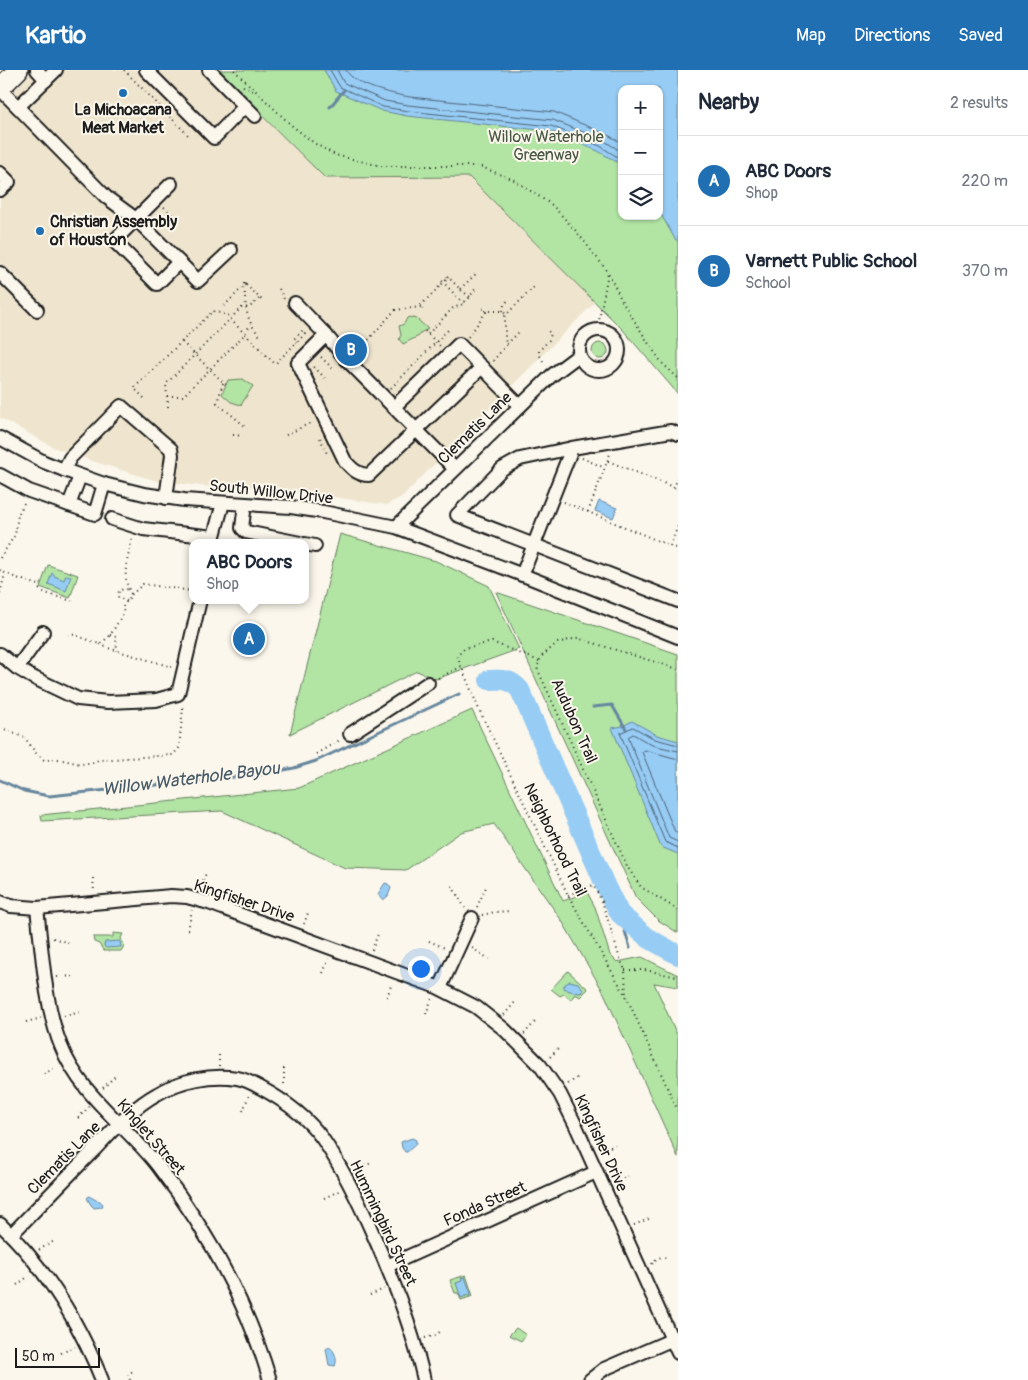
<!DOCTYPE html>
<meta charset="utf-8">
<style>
body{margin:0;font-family:Pangolin,sans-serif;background:#f2f2f3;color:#1f2937}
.controls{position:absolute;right:15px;top:15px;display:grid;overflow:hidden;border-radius:10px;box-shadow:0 1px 4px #0004}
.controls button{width:45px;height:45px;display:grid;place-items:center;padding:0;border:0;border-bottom:1px solid #e0e1e3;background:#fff;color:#1f2937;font:25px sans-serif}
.scale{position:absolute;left:15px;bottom:12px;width:85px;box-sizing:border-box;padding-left:5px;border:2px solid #1c1c1c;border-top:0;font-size:14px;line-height:18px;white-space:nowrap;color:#1c1c1c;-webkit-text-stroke:4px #fbf7ec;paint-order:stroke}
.you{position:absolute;left:420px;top:898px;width:18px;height:18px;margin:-12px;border:4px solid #fff;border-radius:50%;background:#1a73e8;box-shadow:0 0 0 8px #1a73e833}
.badge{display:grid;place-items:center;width:32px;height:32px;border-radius:50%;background:#1f6fb2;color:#fff;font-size:16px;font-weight:700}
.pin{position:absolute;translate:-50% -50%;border:2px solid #fff;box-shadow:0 1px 5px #0006}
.popup{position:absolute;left:189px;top:469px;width:120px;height:65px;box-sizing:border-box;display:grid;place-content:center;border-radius:10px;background:#fff;filter:drop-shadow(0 1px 4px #0005);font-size:16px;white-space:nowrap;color:#747a83}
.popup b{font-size:19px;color:#1f2937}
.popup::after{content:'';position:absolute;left:50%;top:100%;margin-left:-10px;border:10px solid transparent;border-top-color:#fff}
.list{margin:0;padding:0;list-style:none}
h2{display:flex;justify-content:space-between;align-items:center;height:65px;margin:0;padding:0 20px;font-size:21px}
h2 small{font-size:16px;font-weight:400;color:#747a83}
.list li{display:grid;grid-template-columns:32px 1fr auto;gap:15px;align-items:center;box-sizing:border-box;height:90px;padding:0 20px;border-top:1px solid #e0e1e3}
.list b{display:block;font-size:19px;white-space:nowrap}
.list p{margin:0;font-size:16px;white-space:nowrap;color:#747a83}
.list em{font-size:16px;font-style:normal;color:#747a83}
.icon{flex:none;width:28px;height:28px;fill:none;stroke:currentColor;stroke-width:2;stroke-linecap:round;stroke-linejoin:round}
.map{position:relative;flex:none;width:678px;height:1310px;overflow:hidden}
header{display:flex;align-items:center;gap:30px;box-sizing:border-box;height:70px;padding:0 25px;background:#1f6fb2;color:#fff}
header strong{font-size:24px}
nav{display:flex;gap:28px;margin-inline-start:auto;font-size:18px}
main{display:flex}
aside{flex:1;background:#fff}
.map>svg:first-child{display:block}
.built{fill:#efe5ce}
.green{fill:#b2e4a4;stroke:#678060;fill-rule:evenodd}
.water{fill:#97ccf5;stroke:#66869e}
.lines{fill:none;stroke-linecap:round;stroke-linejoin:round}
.shore{stroke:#4d6273;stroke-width:1}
.stream{stroke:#66869e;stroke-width:3}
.river{stroke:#97ccf5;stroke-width:20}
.minor-casing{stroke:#1c1c1c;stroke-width:16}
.highway-casing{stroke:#1c1c1c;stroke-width:22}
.path{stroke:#1c1c1c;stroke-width:2;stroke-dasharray:1 4;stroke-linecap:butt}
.minor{stroke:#fbf7ec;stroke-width:12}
.highway{stroke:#fbf7ec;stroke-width:19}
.poi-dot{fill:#1f6fb2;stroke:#fbf7ec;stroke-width:2}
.labels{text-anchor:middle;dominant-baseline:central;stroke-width:4;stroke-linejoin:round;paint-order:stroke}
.poi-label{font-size:16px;font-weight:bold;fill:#1c1c1c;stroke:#fbf7ec}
.park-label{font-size:16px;fill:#495845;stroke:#fbf7ec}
.street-label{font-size:16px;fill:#1c1c1c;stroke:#fbf7ec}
.water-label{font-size:18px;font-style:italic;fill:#475a68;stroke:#fbf7ec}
</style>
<header>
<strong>Kartio</strong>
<nav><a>Map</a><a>Directions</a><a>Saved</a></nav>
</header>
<main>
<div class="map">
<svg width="678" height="1310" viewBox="0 0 678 1310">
<rect width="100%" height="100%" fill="#fbf7ec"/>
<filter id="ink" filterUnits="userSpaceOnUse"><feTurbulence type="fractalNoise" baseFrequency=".02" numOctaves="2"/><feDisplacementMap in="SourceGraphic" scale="10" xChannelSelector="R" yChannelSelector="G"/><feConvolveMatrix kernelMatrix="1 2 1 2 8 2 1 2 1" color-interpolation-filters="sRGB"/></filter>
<g filter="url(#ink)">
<polygon class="built" points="34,0 216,0 325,108 469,107 595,232 403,426 387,435 266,417 211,417 157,411 95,392 55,378 0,348 0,34"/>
<g class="green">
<path d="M 216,0 L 678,0 L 678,324 L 622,259 L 469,107 L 325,108 ZM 622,19 L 659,19 L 659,146 L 622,146 Z"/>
<polygon points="410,247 417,249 428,259 420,263 419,266 403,274 399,269 401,265 399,256 404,254 407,248"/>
<circle cx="600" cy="281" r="8"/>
<polygon points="243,309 253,316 241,335 231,332 222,324 228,310"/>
<polygon points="340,464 436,491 489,516 519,579 436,609 417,601 290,664"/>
<polygon points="48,495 78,505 70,528 40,517"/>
<polygon points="496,522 678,584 678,863 658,850 636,828"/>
<polygon points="472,640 563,831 587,822 595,837 610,885 617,892 642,887 678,905 678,917 654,913 678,967 678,1087 604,923 562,851 494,754 461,762 406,800 345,798 222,741 42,751 41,745 299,718"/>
<polygon points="113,863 123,864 121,868 124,876 121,881 104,881 99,874 94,872 93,867 113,867"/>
<polygon points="568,901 588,919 580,927 575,924 571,930 564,924 560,926 551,919"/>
<polygon points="466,1205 473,1226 461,1230 458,1223 455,1223 450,1210"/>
<polygon points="516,1258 526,1265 521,1271 509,1265"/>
</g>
<g class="water">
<polygon points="324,0 678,0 678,171 675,169 659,141 659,19 622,19 622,95 598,81 550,61 407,46 382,41 336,21"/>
<polygon points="599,431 617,438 613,448 595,441"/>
<polygon points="52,503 54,504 54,506 64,510 66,505 71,506 66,521 48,514"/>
<polygon points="632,651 657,665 678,671 678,784 661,777 612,658 623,656"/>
<polygon points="385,813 388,814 391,818 388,826 383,830 378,824"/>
<polygon points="120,871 121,877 106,878 104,876 105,872"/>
<path d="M 570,911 L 578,913 L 583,919 L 581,923 C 575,923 568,921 564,918 L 564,915 Z"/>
<polygon points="412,1068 416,1070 416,1074 407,1082 405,1082 402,1078 401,1072"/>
<polygon points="89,1126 96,1130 100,1131 103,1134 102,1137 94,1138 91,1135 87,1128"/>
<polygon points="465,1207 471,1224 461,1228 456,1213 462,1211 461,1208"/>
<path d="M 329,1277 C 335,1280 338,1290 335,1296 L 329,1295 L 326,1279 Z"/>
</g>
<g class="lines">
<g class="shore">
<polyline points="330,0 340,17 383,37 408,41 551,56 600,76 622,90"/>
<polyline points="337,0 344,13 385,31 408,35 553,50 603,70 622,82"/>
<path d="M 346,0 C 354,16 392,24 410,27 L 554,42 L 606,64 L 622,73"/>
<polyline points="678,675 655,669 633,657 620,663 665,772 678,778"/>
<polyline points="678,681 652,675 633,664 628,667 669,768 678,772"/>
<polyline points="678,689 645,680 642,682 675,762 678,764"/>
</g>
<g class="stream">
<polyline points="330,37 344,20"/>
<polyline points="593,637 612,635 626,659"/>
<polyline points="533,650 542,647"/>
<polyline points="0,710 24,721 49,726 264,704 294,698 316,691 459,624"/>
<polyline points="620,844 630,878"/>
</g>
<path class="river" d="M 489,610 C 502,609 511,609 520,620 L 606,817 L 620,844 L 648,868 L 678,885"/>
<g class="minor-casing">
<g id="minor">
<polyline points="37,0 46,10"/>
<polyline points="146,0 214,68 245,36"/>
<polyline points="209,0 255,46"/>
<polyline points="0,19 106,127 136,149 198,211 231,180"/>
<polyline points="18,37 56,0"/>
<polyline points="0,103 9,112 0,120"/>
<polyline points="171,114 114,171 157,214 179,192"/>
<polyline points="0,203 37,240"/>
<polyline points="295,233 326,265 345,288 455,399"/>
<circle cx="599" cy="280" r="20"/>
<path d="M 326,265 L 298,293 L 345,391 C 352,399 358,405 369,405 L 482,297"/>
<polyline points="394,337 459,274 520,336"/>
<polyline points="678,364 671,361 572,378 520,389 502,399 457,445 678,531"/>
<polyline points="0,368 44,392 64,400 104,414 144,424 184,430 291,437 323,442 396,457 528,507 678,567"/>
<polyline points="64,400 70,388 121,336 171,379 172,385 166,428"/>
<polyline points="0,405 29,421 95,444 104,414"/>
<polyline points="245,434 242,458 246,462 300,473"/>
<polyline points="69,435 80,406"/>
<polyline points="112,449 143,459 214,467"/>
<polyline points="396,457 551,306 579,285"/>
<polyline points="212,473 223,433"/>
<polyline points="305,474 315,476"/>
<polyline points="522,505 572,378"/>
<polyline points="0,584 17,598 32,607 78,629 108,632 156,630 178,624 200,530"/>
<polyline points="17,598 43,562"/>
<polyline points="350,664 428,613"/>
<polyline points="0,832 11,836 37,838 171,826 187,827 209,833 437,917 476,937 504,959 540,995 560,1024 576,1056 678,1283"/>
<path d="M 37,838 C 42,881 45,937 61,976 C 80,1025 127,1056 158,1096 C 207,1160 247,1233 270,1310"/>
<polyline points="440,918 472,848"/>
<path d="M 0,1154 C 45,1197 79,1253 102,1310"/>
<path d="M 11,1165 C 39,1136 67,1107 95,1079 C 114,1059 133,1037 157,1024 C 180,1010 211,1004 237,1008 C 245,1009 254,1014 261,1018 C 285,1031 306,1046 322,1068 C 344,1100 361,1136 376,1171 C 396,1216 413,1262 424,1310"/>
<polyline points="387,1196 596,1102"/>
<polyline points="590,1310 604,1299 678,1267"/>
</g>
</g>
<g class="highway-casing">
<polyline id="highway" points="0,18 18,0"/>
</g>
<g class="path">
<polyline points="124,0 190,67"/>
<polyline points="234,0 290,54 314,73 335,85 381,96 479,96 514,110 552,135 576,161 608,202 622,231 649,274 662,293 678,308"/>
<polyline points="243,16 255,22"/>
<polyline points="164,137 178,151"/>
<polyline points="447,206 461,220 473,229"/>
<polyline points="442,211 463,233"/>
<path d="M 244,213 C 246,236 244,249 261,267"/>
<polyline points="246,215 264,232"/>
<polyline points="279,219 284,229"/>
<polyline points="460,219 478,202"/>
<polyline points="224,236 246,214"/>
<polyline points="423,239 420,236 449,207"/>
<polyline points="485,241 503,241 506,245"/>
<polyline points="503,241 504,235 509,229"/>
<path d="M 598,259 C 600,240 605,222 608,202"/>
<polyline points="425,261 441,277"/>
<polyline points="428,264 454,237 460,236 469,228 476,218"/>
<polyline points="468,267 486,242 482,238"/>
<polyline points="182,272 226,315"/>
<polyline points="297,272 294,269 304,259"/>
<polyline points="507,274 521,260"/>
<polyline points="352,277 361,278 395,240 421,237"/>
<polyline points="321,287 334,300"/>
<polyline points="493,291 507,274 505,270 505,246 535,216"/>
<polyline points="543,291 539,284 539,281 549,270 551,264 548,261"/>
<polyline points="314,297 325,308"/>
<polyline points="223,313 217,333 245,356"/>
<polyline points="391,318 450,258"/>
<polyline points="167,326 183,326 245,264 250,255"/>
<polyline points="144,328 134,318 213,241 228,245 232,251 275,294 307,262"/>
<polyline points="168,337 166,314 241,238 250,237 260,228"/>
<polyline points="233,365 243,366"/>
<polyline points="286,365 312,352"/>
<polyline points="320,368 328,386"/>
<polyline points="582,388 605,398"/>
<polyline points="608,391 678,419"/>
<polyline points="674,418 678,407"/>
<polyline points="564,432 678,479"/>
<polyline points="588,442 610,384"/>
<polyline points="670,476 678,456"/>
<polyline points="0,488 15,465 18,445 24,433"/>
<path d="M 0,500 C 8,506 29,512 39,515"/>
<polyline points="39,519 45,523 72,531"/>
<polyline points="0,523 5,504"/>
<path d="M 131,524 C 120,502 129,489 132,468"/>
<polyline points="127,531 118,528 119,520 129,519"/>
<polyline points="68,564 75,565 99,574 103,572 111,564 124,542 122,538 131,525 143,514 192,521"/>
<polyline points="110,565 116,567 117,581"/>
<polyline points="100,574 108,578 172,597"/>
<polyline points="539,591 492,572 465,578 457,586 478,637 568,825 627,928 678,1041"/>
<polyline points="678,599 577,568 557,573 541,587 537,598 628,798 641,817 678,840"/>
<polyline points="438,608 461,597"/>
<polyline points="0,659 4,659 25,668 36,683 44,690 58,689 81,694 95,692 98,690 173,685 179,678 183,638 181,635"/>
<polyline points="316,684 340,670"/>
<polyline points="93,808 94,821"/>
<polyline points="452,816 465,838"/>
<polyline points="201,820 203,811 206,803"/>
<polyline points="568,825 593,815 602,831 619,886 625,900 626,927"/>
<polyline points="477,837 487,815"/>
<polyline points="482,845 495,842 510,841"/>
<polyline points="304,854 309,840"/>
<polyline points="188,860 192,840"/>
<polyline points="53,868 72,874"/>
<polyline points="429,871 445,878"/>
<polyline points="472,878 489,889"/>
<polyline points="372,880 378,864"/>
<polyline points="625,900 645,900 678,907"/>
<polyline points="323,903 329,889"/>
<polyline points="57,907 75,906"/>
<polyline points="387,927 392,913"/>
<polyline points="426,944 432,928"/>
<polyline points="504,945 516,931"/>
<polyline points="64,946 81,942"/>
<polyline points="26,952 41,948"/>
<polyline points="524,964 536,951"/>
<polyline points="550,987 559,978"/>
<polyline points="219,996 219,984 221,982"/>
<polyline points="44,1004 57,997"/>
<polyline points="284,1014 284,998"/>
<polyline points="568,1014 580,1006"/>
<polyline points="103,1018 115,1006"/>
<polyline points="243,1041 249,1025"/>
<polyline points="78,1048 89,1037"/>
<polyline points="601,1081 615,1075"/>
<polyline points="355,1100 371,1093"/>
<polyline points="614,1112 628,1106"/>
<polyline points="324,1128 339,1121"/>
<polyline points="634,1155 651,1148"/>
<polyline points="39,1180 54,1171"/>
<path d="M 652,1194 C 656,1188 660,1186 667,1188"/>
<polyline points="17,1215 29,1206"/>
<polyline points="370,1225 384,1219"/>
<polyline points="425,1268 436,1265 441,1261"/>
<polyline points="61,1283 75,1277"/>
<polyline points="130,1310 128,1304 133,1301"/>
</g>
<use href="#minor" class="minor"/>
<use href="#highway" class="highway"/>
</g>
</g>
<g class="poi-dot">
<circle cx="123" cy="23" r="5"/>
<circle cx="40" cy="161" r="5"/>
</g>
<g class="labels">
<g class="poi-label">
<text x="123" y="40">La Michoacana<tspan x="123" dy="18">Meat Market</tspan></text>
<text x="50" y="152" text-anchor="start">Christian Assembly<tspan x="50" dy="18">of Houston</tspan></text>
</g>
<g class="park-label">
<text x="546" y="67">Willow Waterhole<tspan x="546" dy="18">Greenway</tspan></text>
</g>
<g class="street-label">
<text transform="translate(475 358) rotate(-44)">Clematis Lane</text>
<text transform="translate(271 422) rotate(6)">South Willow Drive</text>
<text transform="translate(574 651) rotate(66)">Audubon Trail</text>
<text transform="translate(555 770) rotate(64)">Neighborhood Trail</text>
<text transform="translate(244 831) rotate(18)">Kingfisher Drive</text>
<text transform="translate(151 1067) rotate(49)">Kinglet Street</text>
<text transform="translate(601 1073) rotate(65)">Kingfisher Drive</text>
<text transform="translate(64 1088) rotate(-45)">Clematis Lane</text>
<text transform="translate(485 1134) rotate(-24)">Fonda Street</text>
<text transform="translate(383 1153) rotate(65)">Hummingbird Street</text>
</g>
<g class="water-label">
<text transform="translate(191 709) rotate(-7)">Willow Waterhole Bayou</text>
</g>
</g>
</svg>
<div class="controls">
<button>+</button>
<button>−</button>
<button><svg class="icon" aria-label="layers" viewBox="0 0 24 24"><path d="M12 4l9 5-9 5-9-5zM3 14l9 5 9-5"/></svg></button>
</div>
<div class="scale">50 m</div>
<div class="you"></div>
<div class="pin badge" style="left:249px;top:569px">A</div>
<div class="popup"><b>ABC Doors</b>Shop</div>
<div class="pin badge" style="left:351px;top:280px">B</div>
</div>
<aside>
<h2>Nearby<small>2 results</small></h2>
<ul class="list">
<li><span class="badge">A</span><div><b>ABC Doors</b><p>Shop</p></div><em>220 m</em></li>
<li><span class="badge">B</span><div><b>Varnett Public School</b><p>School</p></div><em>370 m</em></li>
</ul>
</aside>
</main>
